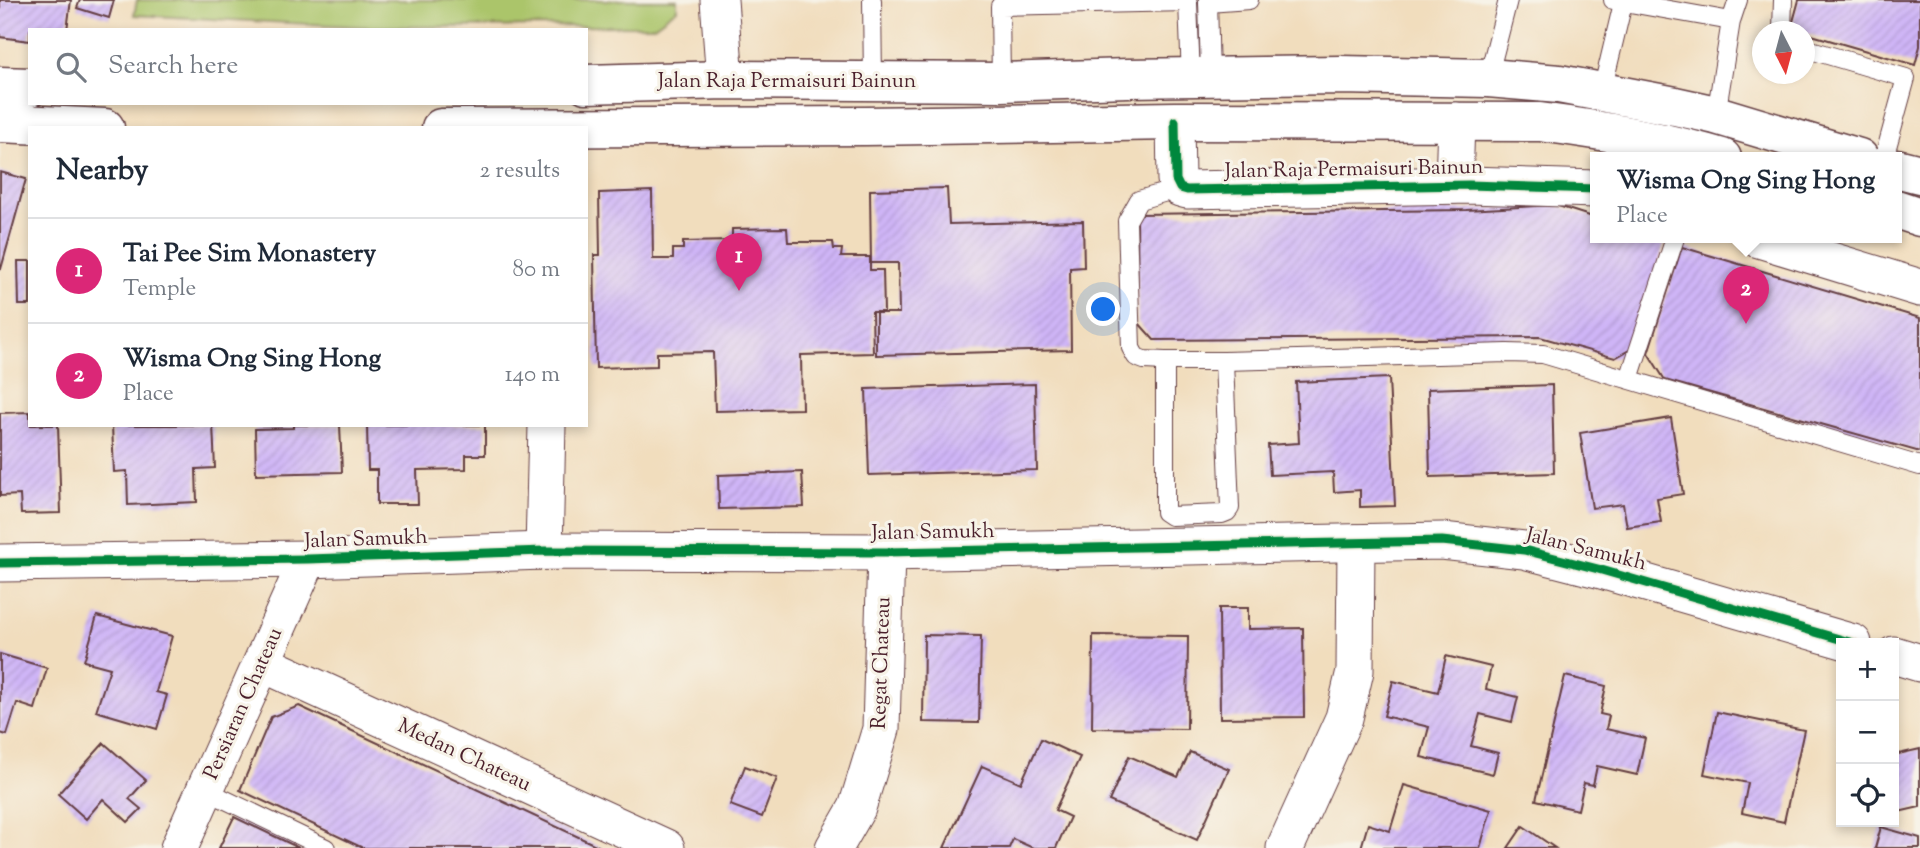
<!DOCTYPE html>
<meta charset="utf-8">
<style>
body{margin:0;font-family:"Sorts Mill Goudy",serif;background:#f2f2f3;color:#1f2937}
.controls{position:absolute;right:21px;bottom:21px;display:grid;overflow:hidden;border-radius:0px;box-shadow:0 4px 10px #0003}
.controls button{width:63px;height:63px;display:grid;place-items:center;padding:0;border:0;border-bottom:2px solid #e0e1e3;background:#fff;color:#1f2937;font:35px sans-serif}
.compass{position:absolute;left:1752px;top:21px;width:63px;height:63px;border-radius:50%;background:#fff;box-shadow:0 4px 10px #0003;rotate:174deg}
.you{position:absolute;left:1104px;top:310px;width:24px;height:24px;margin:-18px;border:5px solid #fff;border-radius:50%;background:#1a73e8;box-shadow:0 0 0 10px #1a73e833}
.badge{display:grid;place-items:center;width:46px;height:46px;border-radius:50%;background:#db2777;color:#fff;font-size:23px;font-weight:700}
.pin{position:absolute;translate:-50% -58px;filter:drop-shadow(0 2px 4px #0008)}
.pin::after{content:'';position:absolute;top:37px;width:24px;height:21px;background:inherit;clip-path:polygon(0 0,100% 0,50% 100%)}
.popup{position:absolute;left:1590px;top:152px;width:312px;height:91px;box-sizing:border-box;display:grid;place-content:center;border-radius:0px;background:#fff;filter:drop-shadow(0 2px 5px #0005);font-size:23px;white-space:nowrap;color:#747a83}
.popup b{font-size:26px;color:#1f2937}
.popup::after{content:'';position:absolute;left:50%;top:100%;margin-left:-14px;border:14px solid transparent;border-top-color:#fff}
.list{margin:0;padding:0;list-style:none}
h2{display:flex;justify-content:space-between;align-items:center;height:91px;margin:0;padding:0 28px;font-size:30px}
h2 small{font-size:23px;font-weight:400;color:#747a83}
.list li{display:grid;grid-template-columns:46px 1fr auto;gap:21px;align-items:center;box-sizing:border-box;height:105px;padding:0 28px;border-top:2px solid #e0e1e3}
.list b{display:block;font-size:26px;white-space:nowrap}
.list p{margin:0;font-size:23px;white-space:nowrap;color:#747a83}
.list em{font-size:23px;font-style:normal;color:#747a83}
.icon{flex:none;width:38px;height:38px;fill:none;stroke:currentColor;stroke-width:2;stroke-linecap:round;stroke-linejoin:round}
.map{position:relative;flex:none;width:1920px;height:848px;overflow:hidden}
.search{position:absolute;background:#fff;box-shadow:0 4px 10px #0003;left:28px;top:28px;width:560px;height:77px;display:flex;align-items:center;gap:18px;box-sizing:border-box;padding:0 24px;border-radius:0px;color:#747a83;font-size:26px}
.panel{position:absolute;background:#fff;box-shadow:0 4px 10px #0003;left:28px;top:126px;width:560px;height:301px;border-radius:0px}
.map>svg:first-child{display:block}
.pitch{fill:#abc56a;stroke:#7a724a;stroke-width:2}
.building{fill:url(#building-hatch)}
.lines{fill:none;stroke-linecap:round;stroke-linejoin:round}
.lane-casing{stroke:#633c41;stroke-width:20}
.street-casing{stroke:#633c41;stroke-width:39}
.primary-casing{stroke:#633c41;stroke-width:41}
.lane{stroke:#fff;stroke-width:18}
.street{stroke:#fff;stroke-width:37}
.primary{stroke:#fff;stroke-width:38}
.cycleway-casing{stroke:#f7f3e8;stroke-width:13}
.cycleway{stroke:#00873e;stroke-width:9}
.labels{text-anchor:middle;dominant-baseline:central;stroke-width:6;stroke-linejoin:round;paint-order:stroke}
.street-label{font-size:21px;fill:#4a1f2b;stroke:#f7f3e8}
</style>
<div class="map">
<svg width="1920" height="848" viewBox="0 0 1920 848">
<defs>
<pattern id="building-hatch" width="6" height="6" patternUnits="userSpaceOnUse" patternTransform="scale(1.75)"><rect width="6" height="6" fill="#cfb5f7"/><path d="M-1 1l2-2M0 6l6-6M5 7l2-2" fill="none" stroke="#b39bd4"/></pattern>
</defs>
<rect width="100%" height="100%" fill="#f7f3e8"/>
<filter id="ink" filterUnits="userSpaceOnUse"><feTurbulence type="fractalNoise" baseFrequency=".0143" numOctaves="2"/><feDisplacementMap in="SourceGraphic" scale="14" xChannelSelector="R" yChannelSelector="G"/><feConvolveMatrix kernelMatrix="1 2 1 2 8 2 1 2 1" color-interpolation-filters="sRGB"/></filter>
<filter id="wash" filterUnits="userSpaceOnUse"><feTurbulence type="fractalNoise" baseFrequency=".00686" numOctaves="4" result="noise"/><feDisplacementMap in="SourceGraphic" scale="28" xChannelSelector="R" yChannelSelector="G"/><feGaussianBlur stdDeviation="1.57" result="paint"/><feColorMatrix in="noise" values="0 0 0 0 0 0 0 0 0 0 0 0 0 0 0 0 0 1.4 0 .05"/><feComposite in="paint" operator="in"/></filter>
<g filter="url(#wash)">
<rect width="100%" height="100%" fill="#f1ddbd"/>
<polygon class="pitch" points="137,0 677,0 677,9 654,26 369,27 134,15"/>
<g id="blocks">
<g class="building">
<polygon points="0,0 71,0 67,30 30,30 30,41 0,37"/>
<polygon points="80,0 114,0 109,18 77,8"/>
<polygon points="1799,0 1920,0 1920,46 1915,65 1791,29"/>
<polygon points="0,172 26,179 1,269 0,269"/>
<polygon points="947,188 949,224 1083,221 1084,267 1070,268 1071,350 876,355 876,313 899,313 898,263 871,263 870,190"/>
<polygon points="652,191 653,259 673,259 673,249 683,249 683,242 732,241 732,229 787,228 788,242 833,242 834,249 842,249 841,257 870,257 870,270 883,270 884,312 872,312 873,353 801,355 802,409 715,411 713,352 657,353 657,366 596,368 594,255 600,255 599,193"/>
<polygon points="1555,205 1596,218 1596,238 1658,238 1665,240 1636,346 1615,358 1540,337 1154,340 1138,322 1137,214 1466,210"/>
<polygon points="1682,247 1920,318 1920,452 1665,380 1648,353"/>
<polygon points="18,261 30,261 30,305 19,305"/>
<polygon points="1389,378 1395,506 1360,507 1360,490 1334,492 1333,472 1270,475 1268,445 1299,443 1296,382"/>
<polygon points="1035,384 1037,470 869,475 866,389"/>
<polygon points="1552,385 1554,473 1430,477 1428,389"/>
<polygon points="30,412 30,425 58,425 61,513 21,514 20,495 0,496 0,413"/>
<polygon points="1671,418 1683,494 1657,498 1661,522 1627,527 1623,504 1592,508 1580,433"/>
<polygon points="112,425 213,425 215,468 196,469 197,502 128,505 127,471 114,472"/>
<polygon points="293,425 340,425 342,472 256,474 255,429 293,428"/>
<polygon points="367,425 485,425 485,455 466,455 466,469 417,470 418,504 377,504 377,470 368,470"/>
<polygon points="802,472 804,507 719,509 718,475"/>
<polygon points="1219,608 1248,608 1248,629 1303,628 1304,717 1220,718"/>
<polygon points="97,616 172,636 156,692 167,695 157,729 96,711 110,668 84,661"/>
<polygon points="924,635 981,636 979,723 923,722"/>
<polygon points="1093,635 1188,636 1187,729 1092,728"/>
<polygon points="0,654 47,668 35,709 17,703 7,735 0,733"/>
<polygon points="1446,656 1491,667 1486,689 1518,697 1512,722 1480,714 1471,746 1498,753 1493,774 1421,757 1429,727 1384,716 1393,681 1438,692"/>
<polygon points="1565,676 1606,686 1600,714 1609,716 1606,729 1645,738 1637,775 1597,766 1593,785 1584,783 1578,810 1536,800"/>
<polygon points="299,706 602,848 363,848 240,790 271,717"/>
<polygon points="1717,712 1804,730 1784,822 1742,813 1748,783 1704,774"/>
<polygon points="1041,739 1080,757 1055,810 1070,817 1056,848 1033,848 1013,839 1009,848 944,848 982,766 1021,783"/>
<polygon points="104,743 146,780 129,799 141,809 128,822 103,799 86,819 58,794"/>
<polygon points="1920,749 1920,807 1894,813 1894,755"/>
<polygon points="1190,752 1229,769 1197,840 1109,801 1129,756 1178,777"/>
<polygon points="745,766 777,778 762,817 730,805"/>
<polygon points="1404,785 1491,810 1480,848 1361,848 1368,824 1390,831"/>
<polygon points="234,817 299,848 219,848"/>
<polygon points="1523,826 1555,848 1508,848"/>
<polygon points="1881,827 1920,838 1920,848 1875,848"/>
</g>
</g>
</g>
<g filter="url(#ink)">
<use href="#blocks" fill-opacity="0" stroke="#633c41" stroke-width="2"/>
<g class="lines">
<g class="lane-casing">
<g id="lane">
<polyline points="872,0 873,81"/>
<polyline points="1208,0 1210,77"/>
<polyline points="1613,0 1731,21 1716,115"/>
<polyline points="1783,0 1782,29 1785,32"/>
<polyline points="1208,3 1249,0"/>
<polyline points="1731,21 1738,0"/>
<polyline points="1804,48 1906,78 1884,158"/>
<polyline points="1488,78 1508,0"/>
<polyline points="1001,82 1000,6 1188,2 1191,78"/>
<polyline points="1602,91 1623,3"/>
<polyline points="1180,188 1139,200 1127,221 1131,348 1136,357 1144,360 1165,361 1224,361 1507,353 1543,354 1920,466"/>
<polyline points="1165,361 1165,512 1171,516 1222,514 1227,512 1230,508 1224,361"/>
<polyline points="1629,379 1675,238"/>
<polyline points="205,790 326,848"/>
</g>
</g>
<g class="street-casing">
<g id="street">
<polyline points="719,0 725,80"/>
<polyline points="1175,121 1176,180 1180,188 1187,190 1469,185 1596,189"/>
<polyline points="1454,185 1456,121"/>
<polyline points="1756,238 1920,288"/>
<polyline points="544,551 547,425"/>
<polyline points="0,563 308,559 544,551 886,552 1442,541 1524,550 1598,569 1853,643"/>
<polyline points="1894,655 1920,663"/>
<polyline points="262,663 666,848"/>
<polyline points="179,848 308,559"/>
<polyline points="834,848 857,808 881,729 886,552"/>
<polyline points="1285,848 1344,718 1355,671 1356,543"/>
</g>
</g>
<g class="primary-casing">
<g id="primary">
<polyline points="586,84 725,80 1001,82 1128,78 1341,75 1488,78 1559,84 1675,106 1716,115 1859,158"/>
<polyline points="0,86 30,87"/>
<polyline points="0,123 105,128"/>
<path d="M 441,128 L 866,126 L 1175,121 L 1540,122 C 1601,130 1663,140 1722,158"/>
<polyline points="1896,168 1920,174"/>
<polyline points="1896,209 1920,217"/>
</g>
</g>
<use href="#lane" class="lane"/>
<use href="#street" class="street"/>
<use href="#primary" class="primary"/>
<g class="cycleway-casing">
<g id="cycleway">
<polyline points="1175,121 1176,180 1180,188 1187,190 1469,185 1596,189"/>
<polyline points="0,563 308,559 544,551 886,552 1442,541 1524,550 1598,569 1853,643"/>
</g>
</g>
<use href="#cycleway" class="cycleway"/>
</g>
</g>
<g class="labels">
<g class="street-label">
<text x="787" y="82">Jalan Raja Permaisuri Bainun</text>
<text transform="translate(1354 170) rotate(-1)">Jalan Raja Permaisuri Bainun</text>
<text transform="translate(933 533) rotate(-1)">Jalan Samukh</text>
<text transform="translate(366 540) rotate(-2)">Jalan Samukh</text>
<text transform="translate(1586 550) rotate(14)">Jalan Samukh</text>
<text transform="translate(882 663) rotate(-88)">Regat Chateau</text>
<text transform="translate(244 704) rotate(-66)">Persiaran Chateau</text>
<text transform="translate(464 756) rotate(25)">Medan Chateau</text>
</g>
</g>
</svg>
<div class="controls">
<button>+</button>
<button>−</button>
<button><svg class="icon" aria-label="locate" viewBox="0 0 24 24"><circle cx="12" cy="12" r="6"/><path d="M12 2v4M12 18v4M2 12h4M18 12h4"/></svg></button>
</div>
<svg class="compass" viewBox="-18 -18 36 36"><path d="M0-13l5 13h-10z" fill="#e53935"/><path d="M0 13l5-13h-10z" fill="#747a83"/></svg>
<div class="you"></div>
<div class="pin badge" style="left:739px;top:291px">1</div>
<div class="pin badge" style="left:1746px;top:324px">2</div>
<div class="popup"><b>Wisma Ong Sing Hong</b>Place</div>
<div class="search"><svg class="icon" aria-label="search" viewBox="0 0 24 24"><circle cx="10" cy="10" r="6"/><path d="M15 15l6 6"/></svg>Search here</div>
<section class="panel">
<h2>Nearby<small>2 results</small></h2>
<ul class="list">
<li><span class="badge">1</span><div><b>Tai Pee Sim Monastery</b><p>Temple</p></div><em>80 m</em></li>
<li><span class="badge">2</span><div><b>Wisma Ong Sing Hong</b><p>Place</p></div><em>140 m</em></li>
</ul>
</section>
</div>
